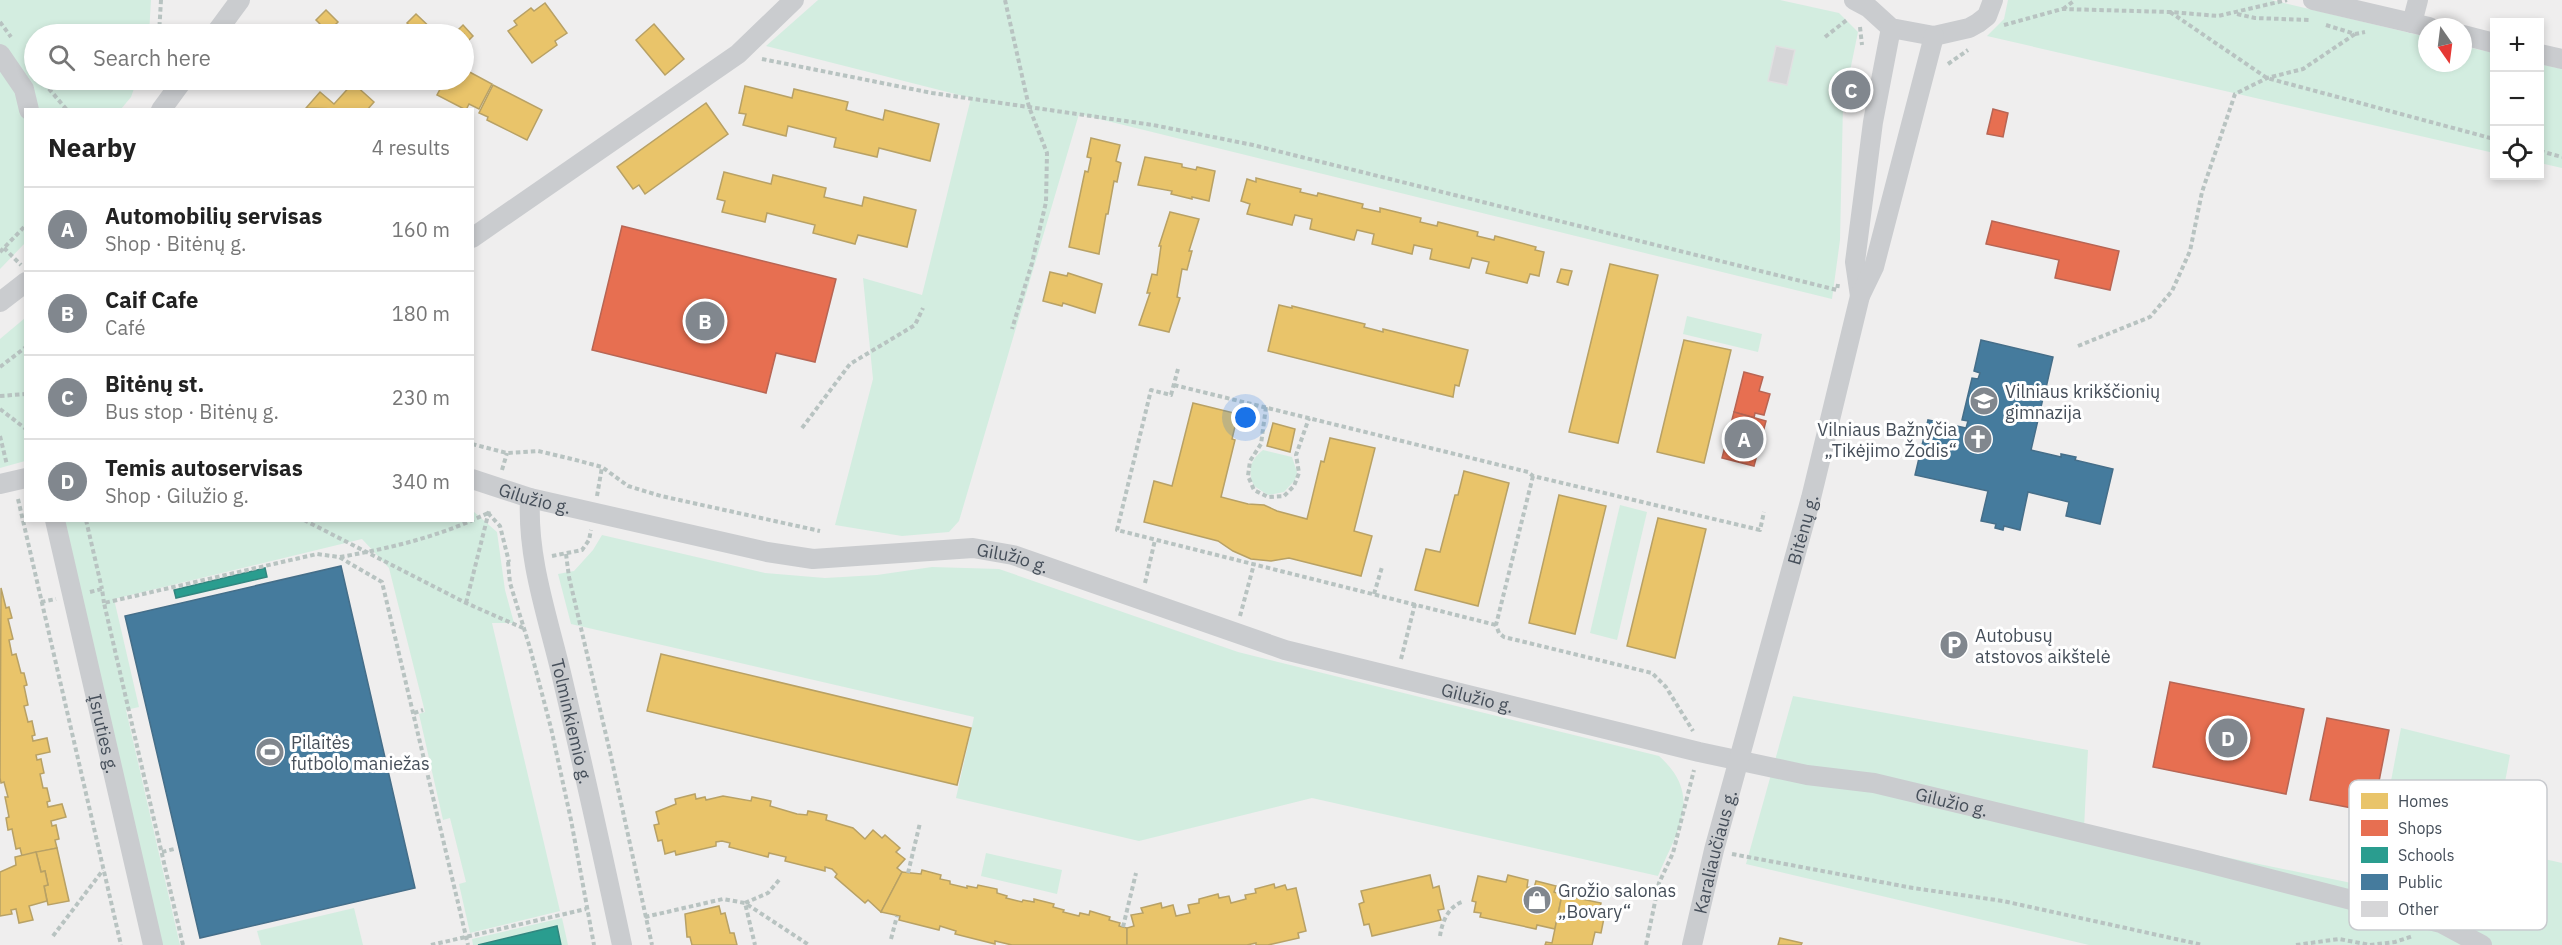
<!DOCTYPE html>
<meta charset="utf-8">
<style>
body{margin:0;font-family:"IBM Plex Sans",sans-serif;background:#f6f6f6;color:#222}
.controls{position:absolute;right:18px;top:18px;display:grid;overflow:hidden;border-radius:0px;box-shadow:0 3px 9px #0003}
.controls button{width:54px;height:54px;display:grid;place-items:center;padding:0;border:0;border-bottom:2px solid #e0e0e0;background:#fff;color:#222;font:30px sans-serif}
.compass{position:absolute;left:2418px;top:18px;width:54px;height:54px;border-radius:50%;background:#fff;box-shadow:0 3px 9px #0003;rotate:166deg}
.you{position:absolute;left:1246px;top:418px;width:21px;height:21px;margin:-15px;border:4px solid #fff;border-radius:50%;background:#1a73e8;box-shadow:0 0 0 9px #1a73e833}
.badge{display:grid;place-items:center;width:39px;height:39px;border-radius:50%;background:#81878e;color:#fff;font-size:20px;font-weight:700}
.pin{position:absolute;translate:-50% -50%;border:3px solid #fff;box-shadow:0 2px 6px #0006}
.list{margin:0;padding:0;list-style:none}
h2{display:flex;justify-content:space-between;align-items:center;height:78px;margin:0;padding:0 24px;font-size:26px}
h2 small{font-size:20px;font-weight:400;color:#767676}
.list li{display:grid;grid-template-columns:39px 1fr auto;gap:18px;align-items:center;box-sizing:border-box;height:84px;padding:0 24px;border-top:2px solid #e0e0e0}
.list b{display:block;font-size:22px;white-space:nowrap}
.list p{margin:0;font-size:20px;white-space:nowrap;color:#767676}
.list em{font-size:20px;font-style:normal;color:#767676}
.icon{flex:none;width:33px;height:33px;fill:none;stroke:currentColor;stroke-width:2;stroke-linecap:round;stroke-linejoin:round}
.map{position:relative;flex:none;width:2562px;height:945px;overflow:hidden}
.search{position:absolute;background:#fff;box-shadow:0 3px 9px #0003;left:24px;top:24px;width:450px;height:66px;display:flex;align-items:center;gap:15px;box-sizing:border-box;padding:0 21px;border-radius:33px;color:#767676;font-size:22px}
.panel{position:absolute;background:#fff;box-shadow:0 3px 9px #0003;left:24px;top:108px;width:450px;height:414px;border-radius:0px}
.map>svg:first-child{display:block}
.green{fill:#d3ede0}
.homes{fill:#e9c46a;stroke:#b8a165;stroke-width:1.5}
.shops{fill:#e76f51;stroke:#b76554;stroke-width:1.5}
.schools{fill:#2a9d8f;stroke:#32867f;stroke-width:1.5}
.public{fill:#457b9d;stroke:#456e89;stroke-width:1.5}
.building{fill:#d6d6d8;stroke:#e0e0e1;stroke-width:1.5}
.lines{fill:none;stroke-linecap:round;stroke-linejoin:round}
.path{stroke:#b8c3c1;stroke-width:4;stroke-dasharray:4.5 3;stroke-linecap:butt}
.minor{stroke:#cacccf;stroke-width:20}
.labels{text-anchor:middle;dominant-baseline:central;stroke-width:6;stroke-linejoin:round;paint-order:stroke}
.poi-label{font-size:18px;fill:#464f5a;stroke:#fff;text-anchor:start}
.street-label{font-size:18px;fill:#464f5a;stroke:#fff}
.key{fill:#fff;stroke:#c8cace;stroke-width:1.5}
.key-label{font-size:16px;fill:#464f5a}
</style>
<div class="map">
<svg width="2562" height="945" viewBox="0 0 2562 945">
<rect width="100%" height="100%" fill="#efeeee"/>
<g class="green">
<polygon points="0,0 151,0 149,34 34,34 34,80 137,80 131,97 121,109 26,110 25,243 0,269"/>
<polygon points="818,0 1780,0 1839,13 1858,32 1843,105 1840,240 1832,299 1079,114 959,521 949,532 902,536 835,525 873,379 863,278 922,295 971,98 766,46"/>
<polygon points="2008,0 2271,0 2427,37 2427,63 2463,63 2463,46 2494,53 2494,153 1987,36 2004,19"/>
<polygon points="2540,64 2562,69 2562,168 2540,163"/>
<polygon points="1687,316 1762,334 1758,352 1683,334"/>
<polygon points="25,318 25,461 0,468 0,339"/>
<path d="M 1263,450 L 1292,457 L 1297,472 L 1295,480 L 1284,492 L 1268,495 L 1254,486 C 1247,471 1250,460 1263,450 Z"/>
<polygon points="1620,505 1647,512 1617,640 1590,633"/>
<polygon points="473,511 497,532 505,590 514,623 492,623 560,911 470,933 459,884 466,882 450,818 443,820 419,714 425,712 389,568 362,539 114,599 139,707 126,710 180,945 161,945 65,521 472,520"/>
<path d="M 602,535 L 765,573 L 825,578 L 877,575 L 932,567 L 999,569 L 1238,652 L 1659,756 C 1704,796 1677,831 1658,876 L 1312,798 L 1139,841 L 956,798 L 974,717 L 571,624 L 558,574 L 574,571 L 593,550 Z"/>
<polygon points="1793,696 2088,750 2084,828 2371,887 2401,728 2510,755 2493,847 2562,863 2562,945 2089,945 1746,864"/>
<polygon points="986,853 1062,870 1057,894 981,876"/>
<polygon points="354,908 363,945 261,945 257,931"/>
<polygon points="562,918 568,945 473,945 472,939"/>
</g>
<g class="homes">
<polygon points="545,3 567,33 555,41 557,45 532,63 508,31 517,25 514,21 531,8 534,11"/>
<polygon points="326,10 338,22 328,32 316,20"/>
<polygon points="416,14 437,34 419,34 407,23"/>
<polygon points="654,24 684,59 665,75 636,40"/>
<polygon points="463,25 473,36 464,45 464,34 454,34"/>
<polygon points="464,69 492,84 479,109 469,104 466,110 437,95 445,80 464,80"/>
<polygon points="353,83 374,102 367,110 306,108 320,92 334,104"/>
<polygon points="493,85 542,110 527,140 487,120 488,117 479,113"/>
<polygon points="745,86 792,98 794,89 848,102 846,110 883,120 885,110 939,124 930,161 879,148 877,157 834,147 836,138 788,126 786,136 743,125 746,114 739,113"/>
<polygon points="706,103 728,134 645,194 639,185 633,189 617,167"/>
<polygon points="1091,138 1120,145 1116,161 1121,163 1117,182 1114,181 1108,214 1106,214 1099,254 1069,247 1085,171 1088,172 1091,158 1087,157"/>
<polygon points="1145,157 1182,164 1182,167 1196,170 1197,167 1215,171 1209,201 1192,197 1192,199 1171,194 1172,191 1138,185"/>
<polygon points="724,172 771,184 773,175 826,188 824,197 862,206 864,197 916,210 907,247 858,235 855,244 813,233 815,225 767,213 765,222 722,212 725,201 717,199"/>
<polygon points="1256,178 1301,189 1300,192 1317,196 1318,193 1363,204 1362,208 1380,212 1380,208 1421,218 1420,222 1437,226 1438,222 1478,232 1477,236 1494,240 1495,236 1536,247 1535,250 1544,252 1539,276 1530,274 1527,283 1486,273 1489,262 1472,258 1469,268 1430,259 1432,249 1414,245 1412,254 1372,244 1374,234 1357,230 1354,240 1310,229 1312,219 1295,215 1292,225 1247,214 1250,204 1241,201 1247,179 1256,182"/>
<polygon points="1170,212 1199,219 1189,251 1192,251 1187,270 1182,269 1177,297 1180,298 1169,332 1139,325 1150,293 1147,293 1152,274 1157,275 1161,246 1159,246"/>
<polygon points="1610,264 1658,275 1618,443 1569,432"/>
<polygon points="1561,269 1572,271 1568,285 1557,282"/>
<polygon points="1050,272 1067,276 1068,273 1102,284 1095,313 1063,303 1062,306 1043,301"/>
<polygon points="1279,305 1292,308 1292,306 1365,324 1364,327 1383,332 1383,329 1468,350 1459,386 1455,385 1453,397 1268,351"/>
<polygon points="1684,340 1731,350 1704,463 1657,452"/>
<polygon points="1193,403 1238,414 1232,439 1235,440 1221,497 1248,504 1264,505 1277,511 1307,519 1321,461 1324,462 1330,438 1375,448 1354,531 1372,536 1361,576 1289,558 1271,561 1251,559 1233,551 1218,541 1144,522 1154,481 1172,486"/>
<polygon points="1273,423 1295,429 1290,452 1267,446"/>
<polygon points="1464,471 1509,483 1478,606 1415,590 1426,549 1440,552 1455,495 1458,495"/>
<polygon points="1559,495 1606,506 1575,634 1529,623"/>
<polygon points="1658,518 1706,529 1675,658 1627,646"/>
<polygon points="1,588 6,608 9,607 12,618 8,619 13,639 9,640 12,655 16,654 21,673 24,673 27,685 24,686 28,705 24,706 28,722 32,721 35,735 32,736 33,741 47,738 50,752 36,755 37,760 41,759 44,773 40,774 43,788 47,788 50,801 47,802 48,807 62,804 66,817 51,821 52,826 56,825 59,839 55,840 57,848 22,856 20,848 16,849 12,829 8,830 6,818 9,817 5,797 8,797 4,782 1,783 0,778"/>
<polygon points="661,654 971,728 957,785 647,711"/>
<polygon points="695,794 696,799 705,797 706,800 723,796 751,801 752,797 771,801 770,806 797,814 807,815 808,811 827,815 826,820 853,828 865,839 873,830 882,838 885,835 900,848 896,852 905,859 897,868 902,872 881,912 868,900 865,903 835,877 837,874 832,869 825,867 825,871 785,861 786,857 769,853 768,857 729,847 730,843 722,841 716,842 716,846 676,855 675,851 665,854 662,840 658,841 654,825 659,824 656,812 676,804 675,799"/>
<polygon points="57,848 69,901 48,905 44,886 48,885 45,871 41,872 36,852"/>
<polygon points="36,852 41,872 45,871 48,885 44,886 47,901 29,906 33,920 19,923 16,909 11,910 12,914 0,916 0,872 16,865 15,857"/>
<polygon points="922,870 941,875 940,879 950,881 950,884 967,888 967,886 977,888 978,885 997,889 997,893 1007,896 1006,898 1022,902 1023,900 1034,902 1034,899 1054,904 1053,907 1064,910 1063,912 1079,916 1080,913 1089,915 1090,911 1110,917 1109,920 1120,923 1119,926 1127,928 1127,945 1012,945 995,941 995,944 955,934 956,931 940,926 939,930 899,920 900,916 881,912 902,872 921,874"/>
<polygon points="1430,875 1433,888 1439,886 1444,909 1438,910 1441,920 1372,936 1369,924 1364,925 1359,904 1364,902 1361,891"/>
<polygon points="1508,875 1528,880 1527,887 1534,888 1536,881 1556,886 1554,892 1562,895 1555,929 1537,925 1536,929 1480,917 1481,913 1474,912 1476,902 1472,901 1478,876 1506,882"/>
<polygon points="1274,884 1275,888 1285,885 1287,890 1296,888 1306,931 1298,933 1299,938 1268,945 1256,945 1256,943 1247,945 1127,945 1127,928 1134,926 1131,915 1143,913 1141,908 1161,903 1162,908 1173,905 1176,916 1190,913 1188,905 1199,903 1199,899 1218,894 1219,898 1229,896 1231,903 1246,899 1245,895 1256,893 1255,889"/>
<polygon points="1562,895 1601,903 1599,912 1605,913 1601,933 1595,932 1592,945 1545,945 1546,942 1552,943"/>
<polygon points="719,906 721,914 725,913 730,933 734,933 737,945 692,945 690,937 687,937 685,914"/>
<polygon points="1780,938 1802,943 1801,945 1778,945"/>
</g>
<g class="shops">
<polygon points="1993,109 2008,113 2003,137 1987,134"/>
<polygon points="1992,221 2119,251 2110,290 2055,278 2059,260 1986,244"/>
<polygon points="622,226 836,279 815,362 776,353 766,393 592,350"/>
<polygon points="1744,372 1763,377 1759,391 1770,394 1764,415 1755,413 1754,418 1734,412"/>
<polygon points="1734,412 1766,421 1754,466 1722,458"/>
<polygon points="2170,682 2304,709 2286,794 2153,767"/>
<polygon points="2327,718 2389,730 2373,812 2310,800"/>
</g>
<g class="schools">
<polygon points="265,568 267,577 176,598 174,590"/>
<polygon points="557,926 561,945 478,945"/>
</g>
<g class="public">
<polygon points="1981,340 2053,357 2046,388 2029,385 2028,391 2044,394 2031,450 2061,457 2061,454 2076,457 2075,460 2113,469 2100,524 2066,516 2069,502 2028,492 2020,530 2004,526 2003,530 1995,528 1996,524 1981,521 1988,491 1915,475 1928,420 1966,428 1968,421 1962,420 1972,378 1978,379 1980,373 1974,371"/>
<polygon points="341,566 415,888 200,938 125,616"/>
</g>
<polygon class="building" points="1776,46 1795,50 1787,85 1768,81"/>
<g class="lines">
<g class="path">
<polyline points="1005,0 1029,107 1047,153 1046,202 1032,263 1012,329"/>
<polyline points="2063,9 2075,0"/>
<polyline points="2170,12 2267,78 2494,139"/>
<polyline points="2237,14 2255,18 2310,20"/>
<polyline points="0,22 11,37"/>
<polyline points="2004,25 2062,9 2170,12 2218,16 2287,0"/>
<polyline points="2326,25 2355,34 2365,32"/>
<polyline points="1860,27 1862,45"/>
<polyline points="159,34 161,0"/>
<polyline points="1825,37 1848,19"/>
<polyline points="762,59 932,93 1153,125 1253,145 1837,290 1838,284"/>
<polyline points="1948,64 1968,50"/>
<polyline points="44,83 67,110"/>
<polyline points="2540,151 2562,157"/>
<polyline points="4,248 21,265"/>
<polyline points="0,252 26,225"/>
<polyline points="2078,346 2150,317 2172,291 2190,251 2202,192 2235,94 2267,78 2303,69 2355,34"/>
<polyline points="0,367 26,347"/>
<polyline points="1178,369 1171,395 1151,390 1117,530 1496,625"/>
<polyline points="1174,385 1528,472 1533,476 1760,530 1764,512"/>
<polyline points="0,396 26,394"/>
<polyline points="1266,407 1261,444 1250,461 1248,476 1254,490 1268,497 1284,496 1294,486 1299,473 1296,455 1309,418"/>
<polyline points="0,409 26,429"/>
<polyline points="802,428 850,364 915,325 923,308"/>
<polyline points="0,436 7,465"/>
<polyline points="472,444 507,453 538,451 572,459 602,467 628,486 661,496 820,531"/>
<polyline points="502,470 507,453"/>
<polyline points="1533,476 1496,625 1499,633 1504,637 1652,673 1666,687 1693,731"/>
<polyline points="597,496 602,467"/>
<polyline points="18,499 121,945"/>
<polyline points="488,513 500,526 509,562"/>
<polyline points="86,520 102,589"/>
<polyline points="304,520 466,603 523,628"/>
<polyline points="566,554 569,577 610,752 652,945"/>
<polyline points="552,556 582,550 589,540 591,530"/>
<path d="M 340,557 C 392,548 441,536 488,513"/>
<polyline points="508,562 510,583 530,648 551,728 571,820 594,945"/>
<polyline points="1145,583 1155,540"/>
<polyline points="90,592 102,589 104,603"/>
<polyline points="1374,594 1382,567"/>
<polyline points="41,602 56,599"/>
<polyline points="466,603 489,511"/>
<polyline points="1240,616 1254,564"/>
<polyline points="1401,659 1415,604"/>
<polyline points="414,713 423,710"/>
<polyline points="162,852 174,849"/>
<polyline points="1732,854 1913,888 2003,901 2203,945"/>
<polyline points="908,873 920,823"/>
<polyline points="779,880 768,893 745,903 809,945"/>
<polyline points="645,917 723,899 745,903 755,945"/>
<polyline points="1123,927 1136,873"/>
<polyline points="53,936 103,870"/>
<path d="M 1440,936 C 1442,922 1448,907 1462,902"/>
<polyline points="891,939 897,916"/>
<polyline points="183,945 104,603 317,554 339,557 382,582 468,945"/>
<polyline points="431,945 586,909"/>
<polyline points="1646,945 1659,883 1673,853 1694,770"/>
<polyline points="2296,945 2339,939 2370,945 2395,942 2413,936"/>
</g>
<g class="minor">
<polyline points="1854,0 1869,8 1891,28 1934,36 1969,28 1978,23 1987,16 1993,0"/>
<polyline points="2313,0 2429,27"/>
<polyline points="2412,23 2418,0"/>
<polyline points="215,34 240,0"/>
<polyline points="2463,35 2494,43"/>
<polyline points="0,54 24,89 29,110"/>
<polyline points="2540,54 2562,59"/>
<polyline points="161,110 183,80"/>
<polyline points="472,238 738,54 794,0"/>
<polyline points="1860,296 1855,262 1873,122 1891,28"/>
<polyline points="0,302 26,282"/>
<path id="s1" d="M 472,479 L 530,498 L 767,552 L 813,559 L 973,548 L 1013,555 L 1285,650 L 1699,752 L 1807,775 L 1874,783 L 2196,860 L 2441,923 L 2482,945"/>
<polyline points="0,484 26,478"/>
<path id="s2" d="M 530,498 C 527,560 548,617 562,677 C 583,766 603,856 622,945"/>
<path id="s3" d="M 55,520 L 153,945"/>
<path id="s4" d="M 1692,945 L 1714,850 L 1811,498 L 1860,296 L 1874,267 L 1934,36"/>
</g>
</g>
<defs>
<g id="school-disc" transform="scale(1.5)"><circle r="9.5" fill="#81878e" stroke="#fff"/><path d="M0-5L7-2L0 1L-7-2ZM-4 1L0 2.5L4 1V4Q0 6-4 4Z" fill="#fff"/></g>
<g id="church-disc" transform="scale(1.5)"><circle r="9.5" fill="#81878e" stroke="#fff"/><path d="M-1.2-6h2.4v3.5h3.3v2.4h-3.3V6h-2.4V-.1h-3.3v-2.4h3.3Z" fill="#fff"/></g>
<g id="parking-disc" transform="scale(1.5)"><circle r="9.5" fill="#81878e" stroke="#fff"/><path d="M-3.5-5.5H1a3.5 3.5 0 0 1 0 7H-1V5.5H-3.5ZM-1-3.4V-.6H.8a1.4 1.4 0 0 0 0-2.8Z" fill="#fff"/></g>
<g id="stadium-disc" transform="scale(1.5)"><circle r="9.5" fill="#81878e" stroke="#fff"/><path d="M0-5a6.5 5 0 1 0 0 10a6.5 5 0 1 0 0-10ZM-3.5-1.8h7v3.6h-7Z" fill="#fff"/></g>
<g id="shop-disc" transform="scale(1.5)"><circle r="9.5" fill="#81878e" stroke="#fff"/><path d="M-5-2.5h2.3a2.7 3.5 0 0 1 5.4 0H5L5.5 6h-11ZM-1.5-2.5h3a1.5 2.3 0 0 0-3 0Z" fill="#fff"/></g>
</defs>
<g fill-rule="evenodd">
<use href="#school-disc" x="1984" y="401"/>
<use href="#church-disc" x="1978" y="439"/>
<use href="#parking-disc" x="1954" y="645"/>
<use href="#stadium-disc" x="270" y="752"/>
<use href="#shop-disc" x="1537" y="900"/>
</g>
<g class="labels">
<g class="poi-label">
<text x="2005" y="391">Vilniaus krikščionių<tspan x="2005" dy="21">gimnazija</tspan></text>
<text x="1957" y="429" text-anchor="end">Vilniaus Bažnyčia<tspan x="1957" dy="21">„Tikėjimo Žodis“</tspan></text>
<text x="1975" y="635">Autobusų<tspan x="1975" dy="21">atstovos aikštelė</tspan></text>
<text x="291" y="742">Pilaitės<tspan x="291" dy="21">futbolo maniežas</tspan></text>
<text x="1558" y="890">Grožio salonas<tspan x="1558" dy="21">„Bovary“</tspan></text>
</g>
<g class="street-label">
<text stroke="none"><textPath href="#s1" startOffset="66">Gilužio g.</textPath></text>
<text stroke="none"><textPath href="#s4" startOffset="430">Bitėnų g.</textPath></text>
<text stroke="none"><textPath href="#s1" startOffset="552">Gilužio g.</textPath></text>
<text stroke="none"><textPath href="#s1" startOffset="1038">Gilužio g.</textPath></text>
<text stroke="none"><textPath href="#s2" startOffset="228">Tolminkiemio g.</textPath></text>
<text stroke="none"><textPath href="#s3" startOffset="219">Įsruties g.</textPath></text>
<text stroke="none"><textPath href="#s1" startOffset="1524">Gilužio g.</textPath></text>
<text stroke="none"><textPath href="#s4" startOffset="96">Karaliaučiaus g.</textPath></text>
</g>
</g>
<rect x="2349" y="780" width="198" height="150" rx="9" class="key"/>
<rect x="2361" y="793" width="27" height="16" fill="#e9c46a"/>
<rect x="2361" y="820" width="27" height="16" fill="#e76f51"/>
<rect x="2361" y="847" width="27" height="16" fill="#2a9d8f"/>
<rect x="2361" y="874" width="27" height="16" fill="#457b9d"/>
<rect x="2361" y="901" width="27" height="16" fill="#d6d6d8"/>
<g class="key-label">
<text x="2398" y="807">Homes</text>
<text x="2398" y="834">Shops</text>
<text x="2398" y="861">Schools</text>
<text x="2398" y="888">Public</text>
<text x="2398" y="915">Other</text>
</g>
</svg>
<div class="controls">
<button>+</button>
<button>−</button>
<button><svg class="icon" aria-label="locate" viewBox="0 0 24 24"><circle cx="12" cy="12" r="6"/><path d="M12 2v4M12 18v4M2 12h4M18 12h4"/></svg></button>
</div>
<svg class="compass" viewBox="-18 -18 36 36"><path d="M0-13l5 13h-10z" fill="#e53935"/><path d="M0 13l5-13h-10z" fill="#767676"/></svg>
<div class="you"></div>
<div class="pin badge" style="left:1744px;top:439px">A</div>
<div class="pin badge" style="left:705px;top:321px">B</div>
<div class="pin badge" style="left:1851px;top:90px">C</div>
<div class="pin badge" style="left:2228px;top:738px">D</div>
<div class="search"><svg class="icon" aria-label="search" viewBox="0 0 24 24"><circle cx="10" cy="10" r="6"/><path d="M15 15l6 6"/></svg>Search here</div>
<section class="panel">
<h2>Nearby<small>4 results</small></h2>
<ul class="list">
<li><span class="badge">A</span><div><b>Automobilių servisas</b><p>Shop · Bitėnų g.</p></div><em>160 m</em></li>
<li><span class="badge">B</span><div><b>Caif Cafe</b><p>Café</p></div><em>180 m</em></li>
<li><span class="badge">C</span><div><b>Bitėnų st.</b><p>Bus stop · Bitėnų g.</p></div><em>230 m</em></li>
<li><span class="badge">D</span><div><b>Temis autoservisas</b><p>Shop · Gilužio g.</p></div><em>340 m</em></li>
</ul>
</section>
</div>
